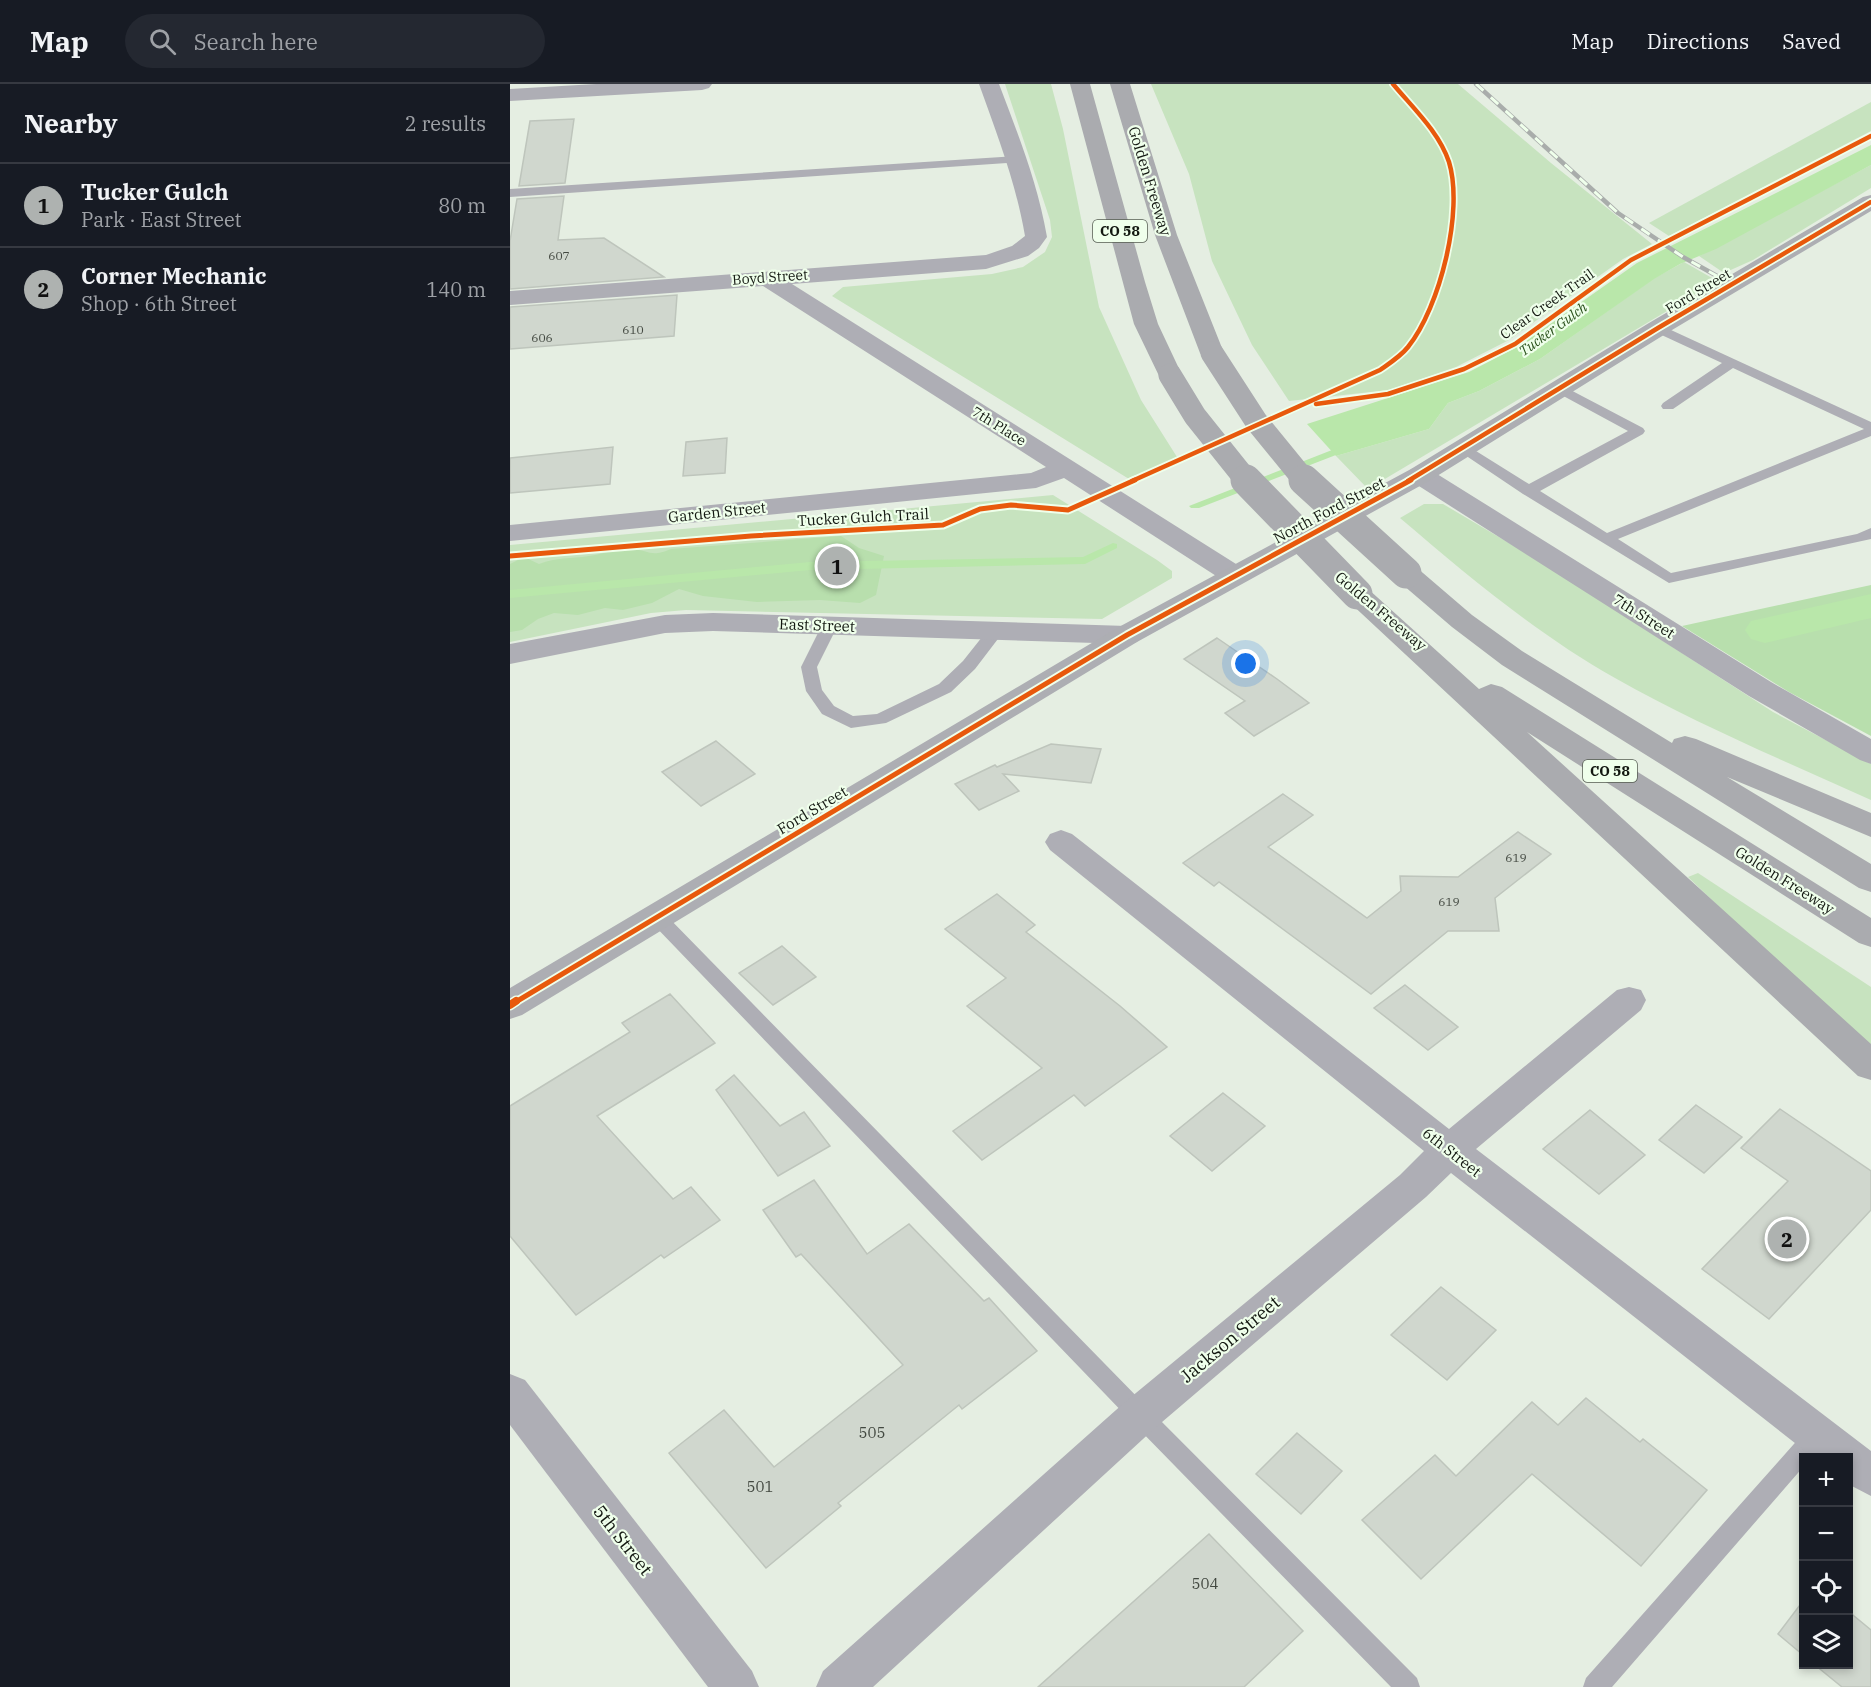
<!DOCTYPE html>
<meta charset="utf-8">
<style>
body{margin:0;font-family:"IBM Plex Serif",serif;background:#242831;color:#f1f3f6}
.controls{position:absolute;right:18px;bottom:18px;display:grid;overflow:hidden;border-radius:0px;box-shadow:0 3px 9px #0003}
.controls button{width:54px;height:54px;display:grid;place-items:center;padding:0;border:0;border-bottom:2px solid #363941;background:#171b24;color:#f1f3f6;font:30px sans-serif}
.you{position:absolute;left:736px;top:580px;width:21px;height:21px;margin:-15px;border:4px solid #fff;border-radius:50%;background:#1a73e8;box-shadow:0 0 0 9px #1a73e833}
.badge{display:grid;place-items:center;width:39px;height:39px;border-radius:50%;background:#aeb2b0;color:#111;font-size:20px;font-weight:700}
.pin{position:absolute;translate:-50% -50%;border:3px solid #fff;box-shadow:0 2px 6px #0006}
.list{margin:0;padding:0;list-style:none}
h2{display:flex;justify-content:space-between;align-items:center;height:78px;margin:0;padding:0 24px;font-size:26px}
h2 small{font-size:20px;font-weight:400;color:#9ea1a6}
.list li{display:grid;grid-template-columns:39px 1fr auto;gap:18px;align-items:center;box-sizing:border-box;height:84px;padding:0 24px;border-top:2px solid #363941}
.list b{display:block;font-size:22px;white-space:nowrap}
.list p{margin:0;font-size:20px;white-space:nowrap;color:#9ea1a6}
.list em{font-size:20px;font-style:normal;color:#9ea1a6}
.icon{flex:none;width:33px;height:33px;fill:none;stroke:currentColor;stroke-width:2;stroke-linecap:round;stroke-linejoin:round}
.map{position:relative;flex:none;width:1361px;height:1603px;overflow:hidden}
header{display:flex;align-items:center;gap:36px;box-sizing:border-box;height:84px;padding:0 30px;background:#171b24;border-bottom:2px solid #363941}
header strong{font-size:28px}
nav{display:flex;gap:33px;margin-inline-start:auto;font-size:21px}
.search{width:420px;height:54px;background:#242831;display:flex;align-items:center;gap:15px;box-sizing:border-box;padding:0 21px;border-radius:33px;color:#9ea1a6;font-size:22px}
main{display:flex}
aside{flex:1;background:#171b24}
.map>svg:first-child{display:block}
.green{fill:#c7e3bf}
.forest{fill:#b8dfad}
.water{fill:#b9e7aa}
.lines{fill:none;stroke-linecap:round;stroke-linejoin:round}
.stream{fill:#b9e7aa;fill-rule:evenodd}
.canal{fill:#b9e7aa;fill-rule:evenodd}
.building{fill:#d0d7ce;stroke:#bec5bc;stroke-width:1.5}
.lane{fill:#aeaeb5;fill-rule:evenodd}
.street{fill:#aeaeb5;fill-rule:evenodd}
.secondary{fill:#adaeb3;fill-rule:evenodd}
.highway{fill:#aaabaf;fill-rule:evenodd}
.rail-casing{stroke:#a9adab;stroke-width:4.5}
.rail{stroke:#efffeb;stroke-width:3;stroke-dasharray:10;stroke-linecap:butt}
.highway-bridge-far1{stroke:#aaabaf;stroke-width:23}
.highway-bridge{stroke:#aaabaf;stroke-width:31}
.cycleway-far2-casing{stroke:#efffeb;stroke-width:8}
.cycleway-far1-casing{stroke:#efffeb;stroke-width:9}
.cycleway-casing{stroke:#efffeb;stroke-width:11}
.cycleway-far2{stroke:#e8590c;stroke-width:4.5}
.cycleway-far1{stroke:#e8590c;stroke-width:5}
.cycleway{stroke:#e8590c;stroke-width:8}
.labels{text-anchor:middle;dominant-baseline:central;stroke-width:4.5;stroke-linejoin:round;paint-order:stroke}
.number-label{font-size:12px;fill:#424840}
.shield{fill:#efffeb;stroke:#555d52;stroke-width:1.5}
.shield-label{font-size:14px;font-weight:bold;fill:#131811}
.far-street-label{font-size:14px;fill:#131811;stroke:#efffeb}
.far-water-label{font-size:14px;font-style:italic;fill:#28501a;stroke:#efffeb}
.street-label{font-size:15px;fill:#131811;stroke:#efffeb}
.near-number-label{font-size:15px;fill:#424840}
.near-street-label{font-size:18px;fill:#131811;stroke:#efffeb}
</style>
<header>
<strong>Map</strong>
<div class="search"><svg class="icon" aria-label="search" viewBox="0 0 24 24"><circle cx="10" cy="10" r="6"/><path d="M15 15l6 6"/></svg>Search here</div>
<nav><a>Map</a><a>Directions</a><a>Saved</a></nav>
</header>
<main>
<aside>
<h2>Nearby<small>2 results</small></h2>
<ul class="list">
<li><span class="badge">1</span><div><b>Tucker Gulch</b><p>Park · East Street</p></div><em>80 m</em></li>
<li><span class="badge">2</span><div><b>Corner Mechanic</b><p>Shop · 6th Street</p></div><em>140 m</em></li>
</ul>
</aside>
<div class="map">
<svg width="1361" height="1603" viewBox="0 0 1361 1603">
<rect width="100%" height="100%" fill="#e5eee2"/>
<g class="green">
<polygon points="495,0 541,0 553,45 589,223 631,316 667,373 619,395 322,212 333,203 482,190 513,183 535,168 542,153 540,136"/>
<polygon points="641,0 948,0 1041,79 1142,160 1113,175 999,256 946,283 879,306 779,317 742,261 702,177 679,90"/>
<polygon points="1361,18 1361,47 1159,152 1139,139"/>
<polygon points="1361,81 1361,104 1243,176 1214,189 1189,172"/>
<polygon points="1174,178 1202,194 1199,202 858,405 826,372 919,345 938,319 969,307 1030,275 1143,195"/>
<polygon points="543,411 647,476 662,487 662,494 592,535 176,526 141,529 0,558 0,461"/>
<path d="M 914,420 L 933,420 L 1031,478 L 1263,628 L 1361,680 L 1361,716 C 1275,677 1188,641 1105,594 C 1027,550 958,492 890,434 Z"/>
<polygon points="1188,789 1361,903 1361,969 1178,793"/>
</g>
<g class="forest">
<path d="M 331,452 L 349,464 L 374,472 L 366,511 L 350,519 L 310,516 L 247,518 L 193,512 L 169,505 L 142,519 L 113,526 L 95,524 L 68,531 L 44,529 L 28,535 L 12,546 L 0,548 L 0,480 L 14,473 L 29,480 C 47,473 60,475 79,472 C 93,470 106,464 120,465 C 140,466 140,474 161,465 Z"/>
<polygon points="1361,501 1361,652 1279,608 1172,542"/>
</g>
<polygon class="water" points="1361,61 1361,81 1206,165 1170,180 1144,195 1030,275 969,307 938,319 919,345 826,372 797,340 959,288 1009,262 1127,179"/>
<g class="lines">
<g class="stream">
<polygon points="840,359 844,360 844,364 689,424 681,424 679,422"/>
<polygon points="603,459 607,460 607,464 575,480 300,486 0,514 0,506 300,478 573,473"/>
</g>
<polygon class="canal" points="1361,510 1361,534 1255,559 1241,555 1235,546 1241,537"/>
</g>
<g class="building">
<polygon points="64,35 55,99 9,102 20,37"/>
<polygon points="54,112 48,156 94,154 154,193 0,205 0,157 7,115"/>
<polygon points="167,211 164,252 0,265 0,223"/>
<polygon points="217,354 215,389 173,392 176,358"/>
<polygon points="103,363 100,400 0,409 0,374"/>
<polygon points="707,554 767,595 799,619 744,652 715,629 735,617 674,575"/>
<polygon points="206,657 245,690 191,722 152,688"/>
<polygon points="541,660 591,665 581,699 493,690 509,707 469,726 445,700 485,681 487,683"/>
<polygon points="773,710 803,731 758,763 857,834 891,807 890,792 948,793 1008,748 1041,770 985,814 989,847 938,847 861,910 709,798 704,802 673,779"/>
<polygon points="487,810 525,841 516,848 610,922 657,963 575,1022 564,1011 472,1076 443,1047 532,984 457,922 496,894 435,845"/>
<polygon points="272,862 306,893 263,921 229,889"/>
<polygon points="895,901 948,943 918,966 864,924"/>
<polygon points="160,910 205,959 87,1032 163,1115 181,1103 210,1136 154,1174 151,1171 66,1231 0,1152 0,1022 120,948 112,939"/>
<polygon points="224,991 270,1042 294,1028 320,1062 268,1092 206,1006"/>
<polygon points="713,1009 755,1042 702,1087 660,1052"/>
<polygon points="1186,1021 1232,1053 1194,1089 1149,1056"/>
<polygon points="1270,1025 1361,1087 1361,1126 1259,1235 1192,1185 1278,1097 1231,1064"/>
<polygon points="1080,1026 1135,1071 1089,1110 1033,1065"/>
<polygon points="304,1096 357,1170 399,1140 474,1217 479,1214 527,1267 452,1325 449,1321 328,1419 331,1422 256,1484 159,1369 214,1326 264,1383 393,1281 291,1170 286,1173 253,1126"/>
<polygon points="931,1203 986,1246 937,1296 881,1251"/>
<polygon points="1076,1314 1130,1358 1133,1355 1197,1406 1131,1482 1022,1390 911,1495 852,1436 925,1371 946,1392 1022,1318 1048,1341"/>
<polygon points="787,1349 832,1387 791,1430 746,1390"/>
<polygon points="699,1450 793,1547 734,1603 528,1603"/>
<polygon points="1293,1517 1293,1571 1268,1550"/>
<polygon points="1338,1527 1361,1546 1361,1603 1332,1603 1305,1581 1338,1581"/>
</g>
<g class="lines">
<g class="lane">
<polygon points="507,72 513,76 511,78 0,113 0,105"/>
<polygon points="1148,240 1361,338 1361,352 1108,455 1161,489 1347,450 1361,444 1361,455 1159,499 1013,410 946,365 953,361 958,362 1019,400 1118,347 1046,308 1044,305 1046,302 1051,301 1133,344 1135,347 1133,350 1030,407 1097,449 1354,345 1223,284 1163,325 1153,325 1151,322 1153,319 1212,279 1143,247 1141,244 1143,241"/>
<polygon points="320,536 328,541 307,583 312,606 324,622 343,632 367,630 429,600 453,577 480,543 486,542 494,547 465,585 441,608 376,639 341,644 312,630 296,607 291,583 312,541"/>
<polygon points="147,826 153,828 638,1324 907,1594 910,1603 881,1603 622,1338 141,838 138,833 141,828"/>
<polygon points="1307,1339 1315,1343 1318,1350 1301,1374 1294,1374 1294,1382 1102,1603 1073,1603 1076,1594 1299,1343"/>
</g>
<g class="street">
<polygon points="86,0 202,0 199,4 192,6 0,17 0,5"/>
<path d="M 469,0 L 489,0 C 508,50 528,100 537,153 L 529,164 L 518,172 L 476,185 L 282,200 L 734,485 L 738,491 L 734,497 L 724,500 L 714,497 L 554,394 L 526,404 L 0,457 L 0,441 L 521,389 L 536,383 L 253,202 L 0,221 L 0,207 L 476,171 L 502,162 L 515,152 C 506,99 487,50 469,0 Z"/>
<polygon points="910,383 919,385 1261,598 1361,655 1361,680 1350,676 1239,612 901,397 897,391 901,385"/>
<polygon points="203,529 617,542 627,544 631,551 627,558 617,560 203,547 155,549 0,580 0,560 155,531"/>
<polygon points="551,746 562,750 939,1045 1107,906 1119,903 1131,906 1136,916 1131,926 966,1065 1361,1367 1361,1412 1338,1400 1338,1374 1304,1374 941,1089 916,1113 645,1344 363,1603 306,1603 313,1587 615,1318 890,1091 914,1067 540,766 535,758 540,750"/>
<polygon points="0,1290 15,1296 242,1587 249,1603 198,1603 0,1341"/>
</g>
<polygon class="secondary" points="1361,111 1361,127 1157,249 919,397 627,558 12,931 0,935 0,904 607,544 901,385 1139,239 1353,113"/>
<g class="highway">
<polygon points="560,0 580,0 635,198 648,240 672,291 669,296 660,298 651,296 624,240"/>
<polygon points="600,0 620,0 667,151 714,269 711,274 702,276 693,274 690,269 645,151"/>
<polygon points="896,480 906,483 962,531 1012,567 1162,659 1164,655 1175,652 1186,655 1361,729 1361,753 1217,693 1361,780 1361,808 1349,804 992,581 942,543 886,495 882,489 886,483"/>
<polygon points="847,501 857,504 969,605 981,600 992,603 1361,834 1361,863 1349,859 1017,648 1361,960 1361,996 1348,992 837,516 833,510 837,504"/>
</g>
<g class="rail-casing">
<polyline id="rail" points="966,0 1108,129 1173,173 1207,192"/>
</g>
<use href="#rail" class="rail"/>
<g class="highway-bridge-far1">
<polyline points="702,269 746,337 795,397"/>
<polyline points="660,291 685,332 737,397"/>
</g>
<g class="highway-bridge">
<polyline points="736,396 847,510"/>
<polyline points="794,396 896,489"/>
</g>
<g class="cycleway-far2-casing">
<g id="cycleway-far2">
<polyline points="806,320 878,310 954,285 1005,260 1121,176 1361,52"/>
<path d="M 622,397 L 870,286 C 880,279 891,272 898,263 C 930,223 954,127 939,78 C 929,48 903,24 883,0"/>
<polyline points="898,397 1148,244 1361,118"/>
</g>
</g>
<g class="cycleway-far1-casing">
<g id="cycleway-far1">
<polyline points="0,472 241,452 433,441 470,425 501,421 558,426 625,396"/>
<polyline points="4,919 617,551 901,396"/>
</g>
</g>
<g class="cycleway-casing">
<polyline id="cycleway" points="0,921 6,917"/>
</g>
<use href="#cycleway-far2" class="cycleway-far2"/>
<use href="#cycleway-far1" class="cycleway-far1"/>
<use href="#cycleway" class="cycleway"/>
</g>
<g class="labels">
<g class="number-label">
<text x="49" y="171">607</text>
<text x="123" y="245">610</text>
<text x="32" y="253">606</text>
<text x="1006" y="773">619</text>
<text x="939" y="817">619</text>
</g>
<g class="shield">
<rect x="583" y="136" width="54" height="22" rx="4.5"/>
<rect x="1073" y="676" width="54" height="22" rx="4.5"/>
</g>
<g class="shield-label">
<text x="610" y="147">CO 58</text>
<text x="1100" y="687">CO 58</text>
</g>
<g class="far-street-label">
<text transform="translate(260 193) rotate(-4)">Boyd Street</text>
<text transform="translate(1188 207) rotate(-31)">Ford Street</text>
<text transform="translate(1037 220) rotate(-35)">Clear Creek Trail</text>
<text transform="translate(489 342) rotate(32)">7th Place</text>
</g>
<g class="far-water-label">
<text transform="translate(1043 245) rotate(-36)">Tucker Gulch</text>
</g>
<g class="street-label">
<text transform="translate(640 97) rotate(73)">Golden Freeway</text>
<text transform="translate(819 426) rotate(-28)">North Ford Street</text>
<text transform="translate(207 428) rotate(-6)">Garden Street</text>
<text transform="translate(353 433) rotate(-3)">Tucker Gulch Trail</text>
<text transform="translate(871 527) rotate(40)">Golden Freeway</text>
<text transform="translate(1134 532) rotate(32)">7th Street</text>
<text transform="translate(307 541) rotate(2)">East Street</text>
<text transform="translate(302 726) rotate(-31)">Ford Street</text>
<text transform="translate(1275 796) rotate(32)">Golden Freeway</text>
<text transform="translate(942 1068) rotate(38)">6th Street</text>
</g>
<g class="near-number-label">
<text x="362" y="1348">505</text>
<text x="250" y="1402">501</text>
<text x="695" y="1499">504</text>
</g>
<g class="near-street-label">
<text transform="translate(720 1255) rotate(-40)">Jackson Street</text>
<text transform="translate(113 1456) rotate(52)">5th Street</text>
</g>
</g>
</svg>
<div class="controls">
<button>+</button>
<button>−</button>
<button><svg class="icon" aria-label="locate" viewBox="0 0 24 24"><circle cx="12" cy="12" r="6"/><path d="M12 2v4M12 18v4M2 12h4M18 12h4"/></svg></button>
<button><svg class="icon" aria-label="layers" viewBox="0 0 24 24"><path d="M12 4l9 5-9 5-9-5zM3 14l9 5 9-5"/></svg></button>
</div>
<div class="you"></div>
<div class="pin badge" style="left:327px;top:482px">1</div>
<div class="pin badge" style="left:1277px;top:1155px">2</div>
</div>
</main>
